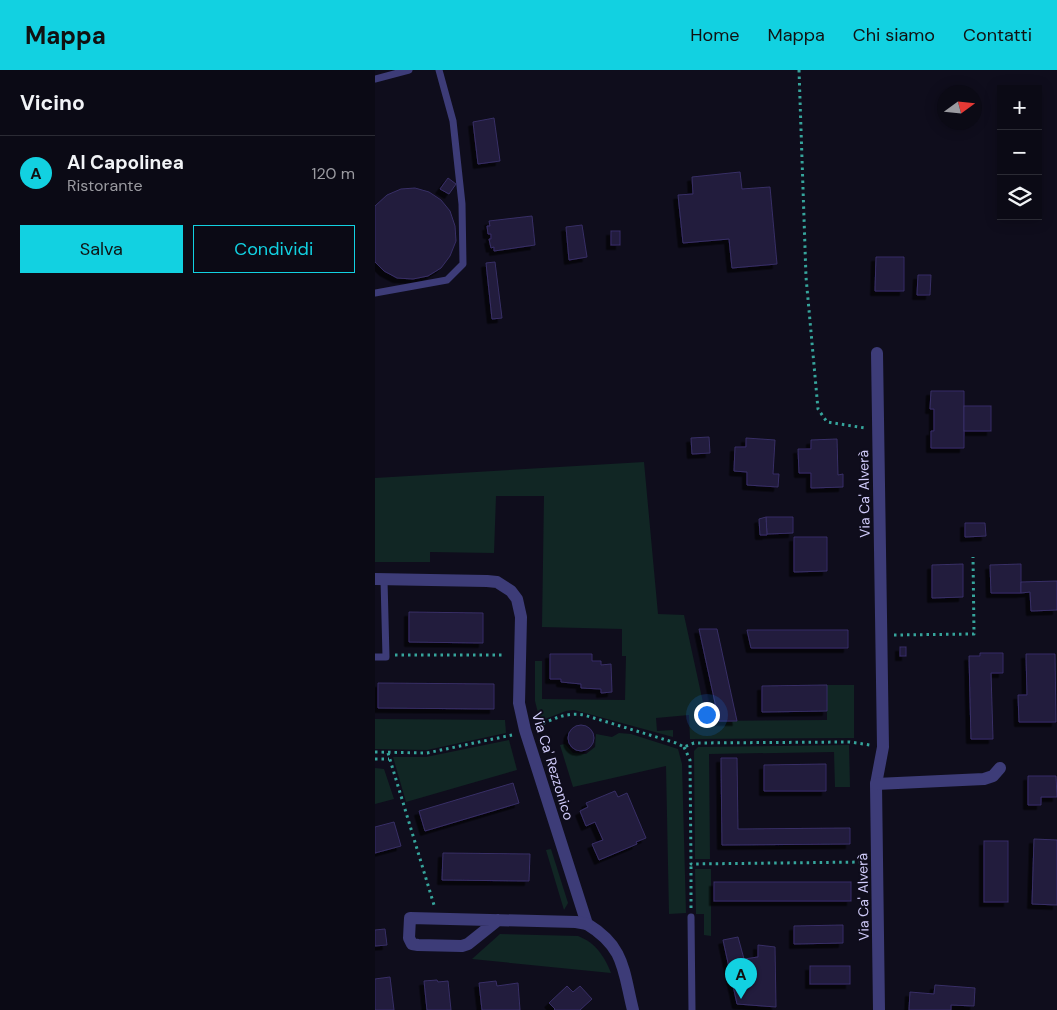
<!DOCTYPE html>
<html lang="it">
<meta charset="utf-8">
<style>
body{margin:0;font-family:"DM Sans",sans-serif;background:#14131e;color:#f1f3f6}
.controls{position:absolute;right:15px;top:15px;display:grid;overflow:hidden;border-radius:0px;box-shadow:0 2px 12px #0003}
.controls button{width:45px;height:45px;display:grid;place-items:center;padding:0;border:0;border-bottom:1px solid #2b2b34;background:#0b0a15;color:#f1f3f6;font:25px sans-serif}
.compass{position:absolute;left:562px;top:15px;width:45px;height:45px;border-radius:50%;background:#0b0a15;box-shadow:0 2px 12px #0003;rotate:75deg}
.you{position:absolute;left:331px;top:644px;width:18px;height:18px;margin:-12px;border:4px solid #fff;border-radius:50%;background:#1a73e8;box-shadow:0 0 0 8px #1a73e833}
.badge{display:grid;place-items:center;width:32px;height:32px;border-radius:50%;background:#12d1e1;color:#111;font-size:16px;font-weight:700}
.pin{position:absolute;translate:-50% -41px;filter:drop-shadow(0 1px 2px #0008)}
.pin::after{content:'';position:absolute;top:26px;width:18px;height:15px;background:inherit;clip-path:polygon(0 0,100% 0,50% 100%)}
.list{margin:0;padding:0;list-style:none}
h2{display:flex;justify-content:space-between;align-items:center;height:65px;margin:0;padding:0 20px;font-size:21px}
h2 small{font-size:16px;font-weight:400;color:#9a9aa0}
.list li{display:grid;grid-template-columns:32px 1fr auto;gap:15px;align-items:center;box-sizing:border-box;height:75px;padding:0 20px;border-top:1px solid #2b2b34}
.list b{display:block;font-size:19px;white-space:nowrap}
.list p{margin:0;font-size:16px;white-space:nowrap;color:#9a9aa0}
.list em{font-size:16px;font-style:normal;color:#9a9aa0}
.actions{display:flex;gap:10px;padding:15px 20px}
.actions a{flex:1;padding:11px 0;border:1px solid #12d1e1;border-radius:0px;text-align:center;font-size:18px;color:#12d1e1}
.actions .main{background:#12d1e1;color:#111}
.icon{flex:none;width:28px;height:28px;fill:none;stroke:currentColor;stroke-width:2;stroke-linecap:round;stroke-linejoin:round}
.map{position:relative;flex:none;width:682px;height:940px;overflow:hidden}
header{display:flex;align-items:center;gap:30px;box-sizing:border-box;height:70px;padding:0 25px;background:#12d1e1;color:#111}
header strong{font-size:24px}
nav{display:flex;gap:28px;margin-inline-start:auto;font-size:18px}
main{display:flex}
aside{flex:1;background:#0b0a15}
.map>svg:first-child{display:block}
.green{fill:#112624}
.building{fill:#211b3c;stroke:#382f66;filter:url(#shadow)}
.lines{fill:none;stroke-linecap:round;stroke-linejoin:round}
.path{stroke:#36a59c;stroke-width:3;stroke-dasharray:2.5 4;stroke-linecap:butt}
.service{stroke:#3d3c78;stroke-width:7}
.minor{stroke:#3d3c78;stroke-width:12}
.labels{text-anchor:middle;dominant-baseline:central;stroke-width:4;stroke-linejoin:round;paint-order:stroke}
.street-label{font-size:14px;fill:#d1ccfb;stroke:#0f0d1c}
</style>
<header>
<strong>Mappa</strong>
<nav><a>Home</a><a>Mappa</a><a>Chi siamo</a><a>Contatti</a></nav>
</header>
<main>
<aside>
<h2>Vicino<small></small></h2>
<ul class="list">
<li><span class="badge">A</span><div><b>Al Capolinea</b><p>Ristorante</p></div><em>120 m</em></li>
</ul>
<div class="actions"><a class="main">Salva</a><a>Condividi</a></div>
</aside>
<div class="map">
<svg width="682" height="940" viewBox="0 0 682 940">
<defs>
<filter id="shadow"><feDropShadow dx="-4.5" dy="4.5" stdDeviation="0" flood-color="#0009"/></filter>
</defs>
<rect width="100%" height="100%" fill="#0f0d1c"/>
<g class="green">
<polygon points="269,392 283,544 309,545 332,651 452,650 452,615 479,615 479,668 315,669 314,645 281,648 282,661 298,660 298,667 199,640 191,641 165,651 160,631 160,591 167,591 167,629 250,630 251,586 247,586 247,559 167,557 169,426 121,426 119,483 55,482 55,492 0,492 0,408"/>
<polygon points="0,649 130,650 131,663 52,680 0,679"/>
<polygon points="244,663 256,664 303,679 307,694 311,843 294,844 291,696 198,717 185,675 190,674 198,683 211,684 220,677 221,664 237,667"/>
<polygon points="134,670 142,700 31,732 18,687 51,687"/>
<polygon points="474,675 475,717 460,717 459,682 334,684 335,789 320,789 319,681 323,677"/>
<polygon points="0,698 9,699 19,729 0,734"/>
<polygon points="176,779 193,833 189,840 171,780"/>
<polygon points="320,799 336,799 336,866 329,865 329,844 321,844"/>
<path d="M 125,864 L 203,866 C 221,873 229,886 236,903 L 97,889 Z"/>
</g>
<g class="building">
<polygon points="119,48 125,91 103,94 98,52"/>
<polygon points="365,102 367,119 395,117 402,194 357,198 354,169 308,173 303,125 318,124 317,107"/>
<polygon points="73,108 81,114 74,124 65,119"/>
<polygon points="40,118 54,122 66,130 75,141 80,156 81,171 75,186 66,198 53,206 38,209 22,208 9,201 0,192 0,136 12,125 26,119"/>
<polygon points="157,146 160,175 119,181 119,177 116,178 114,169 116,169 116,164 113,164 112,156 115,156 114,151"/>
<polygon points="207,155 212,187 194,190 191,157"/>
<rect x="236" y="161" width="9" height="14"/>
<polygon points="501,187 529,187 529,221 500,221"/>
<polygon points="120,192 127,248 117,249 111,193"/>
<polygon points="543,205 556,205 555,225 542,225"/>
<polygon points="556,321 589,321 589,378 556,378 556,361 559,361 559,339 555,339"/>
<rect x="589" y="336" width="27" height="25"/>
<polygon points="334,367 335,383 317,384 316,368"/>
<polygon points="371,368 400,370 398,404 404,404 403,417 372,415 372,402 359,401 360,377 371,377"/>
<polygon points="462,369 463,405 468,404 468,417 436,418 436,403 424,403 423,379 436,379 436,370"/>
<polygon points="391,447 418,447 418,463 392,464"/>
<polygon points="391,447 392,465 385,465 384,449"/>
<polygon points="590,453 610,453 611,466 590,467"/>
<polygon points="419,467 452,467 452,501 419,502"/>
<polygon points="588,494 588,527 557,528 557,495"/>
<polygon points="646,494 646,523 616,523 615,495"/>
<polygon points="682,511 682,540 656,541 655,522 646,523 646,512"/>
<polygon points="34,542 108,543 108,573 34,572"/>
<polygon points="324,559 342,559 362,651 344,651"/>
<polygon points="372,560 473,560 473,578 376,578"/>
<rect x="525" y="577" width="6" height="9"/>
<polygon points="605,583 628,583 628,603 616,603 618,669 596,669 594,586 605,586"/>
<polygon points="175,584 217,584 217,591 226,591 226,595 236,594 237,622 226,623 226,619 206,618 206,614 186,612 186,609 175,609"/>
<polygon points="651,584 680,584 681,652 644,652 643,625 652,625"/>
<polygon points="3,613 119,614 119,639 3,638"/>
<polygon points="452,615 452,641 387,642 387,616"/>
<circle cx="206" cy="668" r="13"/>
<polygon points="346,688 362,688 363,759 475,758 475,774 347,775"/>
<polygon points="451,694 451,721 389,721 389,695"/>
<polygon points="653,706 681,706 682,727 666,727 666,735 653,735"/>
<polygon points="138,713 144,733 50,761 44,741"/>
<polygon points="240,721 243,727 252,723 271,768 261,772 262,774 224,790 217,774 228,770 220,752 211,756 205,741 213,737 211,733"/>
<polygon points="19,752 26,776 0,783 0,757"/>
<polygon points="659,769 682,770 682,835 657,834"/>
<rect x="609" y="771" width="24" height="61"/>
<polygon points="68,783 155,784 154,811 67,810"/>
<rect x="339" y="812" width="137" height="19"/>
<polygon points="468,855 468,873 419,874 419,856"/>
<polygon points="10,859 12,875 0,876 0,860"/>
<polygon points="363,867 369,889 383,887 383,875 400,877 401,937 362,934 348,870"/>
<rect x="435" y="896" width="40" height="18"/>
<polygon points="15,907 19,940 0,940 0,909"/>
<polygon points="62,910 63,912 73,911 76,940 52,940 49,911"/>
<polygon points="121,911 122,916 143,913 145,940 107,940 104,913"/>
<polygon points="560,915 600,918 599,936 576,935 576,940 534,940 535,922 559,924"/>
<polygon points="192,916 198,922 205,916 217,929 205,940 179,940 180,939 174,933"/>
</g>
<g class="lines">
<g class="path">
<polyline points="424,0 431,207 443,339 452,352 490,358"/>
<polyline points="519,565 599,564 598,487"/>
<polyline points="20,585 127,585"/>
<path d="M 162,656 C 179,649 190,642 209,645 L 301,673 L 309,677 L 319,673 L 475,672 L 495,675"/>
<polyline points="309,677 315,690 316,794 490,792"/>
<polyline points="0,682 52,683 137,665"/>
<polyline points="13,683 59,835"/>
<polyline points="0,689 14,689"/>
<polyline points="316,838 316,794"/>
</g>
<g class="service">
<polyline points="0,9 34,0"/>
<polyline points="0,223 72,210 88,194 87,134 78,51 64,0"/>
<polyline points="0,587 11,587 9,510"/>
<polyline points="316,847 317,940"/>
</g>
<g class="minor">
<polyline points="502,283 508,677 501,714 504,940"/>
<path d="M 0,509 L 112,511 L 122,512 L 136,521 L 142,529 L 146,547 L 144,633 L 150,660 L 212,854 C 250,877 248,900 258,940"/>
<polyline points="501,714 609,709 618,706 625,698"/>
<polyline points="123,850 93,874 87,876 43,875 37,874 34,868 35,848 201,852 212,854"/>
</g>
</g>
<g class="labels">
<g class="street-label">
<text transform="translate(489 424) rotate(-91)">Via Ca' Alverà</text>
<text transform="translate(178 696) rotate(73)">Via Ca' Rezzonico</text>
<text transform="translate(488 827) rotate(-91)">Via Ca' Alverà</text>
</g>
</g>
</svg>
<div class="controls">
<button>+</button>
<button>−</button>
<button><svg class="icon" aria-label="layers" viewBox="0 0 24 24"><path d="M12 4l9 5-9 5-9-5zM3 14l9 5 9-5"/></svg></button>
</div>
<svg class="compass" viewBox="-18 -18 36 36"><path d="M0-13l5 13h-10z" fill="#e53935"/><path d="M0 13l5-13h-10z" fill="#9a9aa0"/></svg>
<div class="you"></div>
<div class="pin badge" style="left:366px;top:929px">A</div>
</div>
</main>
